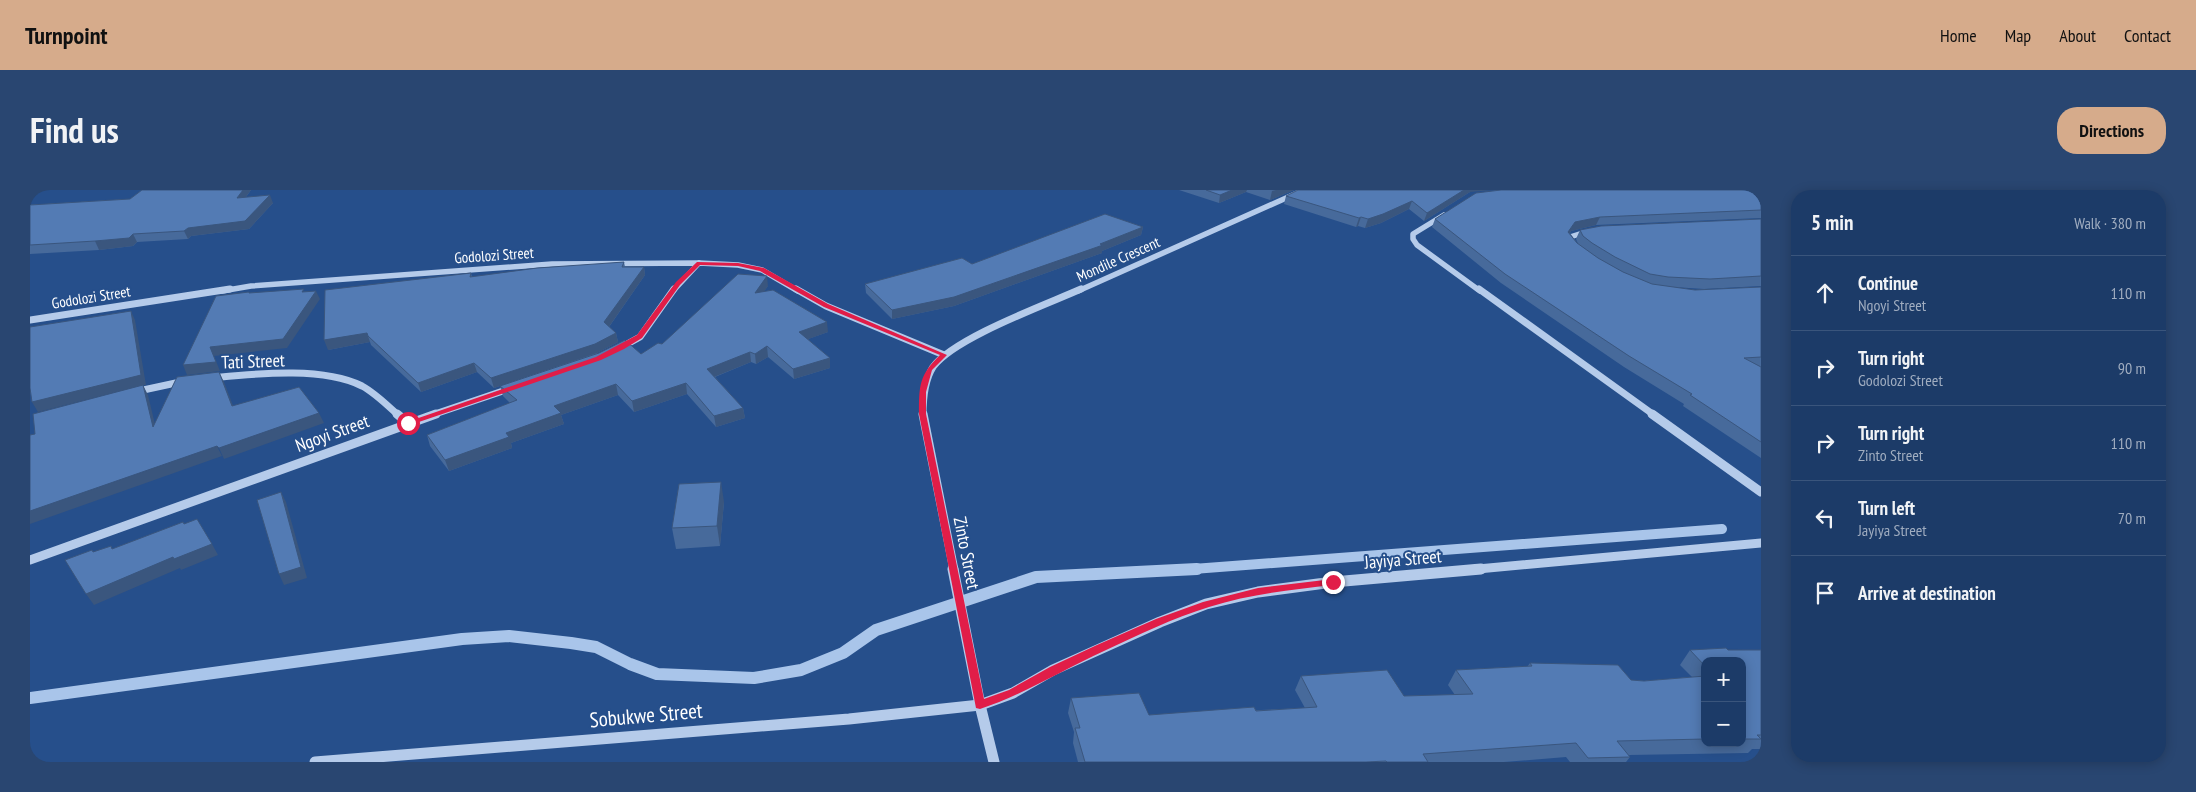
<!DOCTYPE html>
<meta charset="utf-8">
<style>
body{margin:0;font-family:"PT Sans Narrow",sans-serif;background:#294671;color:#f1f3f6}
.controls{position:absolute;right:15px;bottom:15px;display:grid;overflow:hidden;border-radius:10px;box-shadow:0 2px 12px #0003}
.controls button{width:45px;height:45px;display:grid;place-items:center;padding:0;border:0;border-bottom:1px solid #3a557c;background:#1c3b68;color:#f1f3f6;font:25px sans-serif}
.stop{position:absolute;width:15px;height:15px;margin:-11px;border:4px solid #e11d48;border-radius:50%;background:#fff}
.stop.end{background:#e11d48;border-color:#fff;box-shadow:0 1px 5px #0008}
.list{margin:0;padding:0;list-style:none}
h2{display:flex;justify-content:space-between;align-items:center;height:65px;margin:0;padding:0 20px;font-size:21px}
h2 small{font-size:16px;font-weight:400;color:#a0adc0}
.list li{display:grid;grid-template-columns:32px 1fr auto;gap:15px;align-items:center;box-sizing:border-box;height:75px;padding:0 20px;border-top:1px solid #3a557c}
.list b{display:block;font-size:19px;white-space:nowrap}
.list p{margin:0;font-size:16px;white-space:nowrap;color:#a0adc0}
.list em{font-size:16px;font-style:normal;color:#a0adc0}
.icon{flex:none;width:28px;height:28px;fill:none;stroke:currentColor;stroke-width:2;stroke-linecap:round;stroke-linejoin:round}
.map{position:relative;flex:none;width:1731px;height:572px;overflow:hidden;border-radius:20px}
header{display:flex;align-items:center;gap:30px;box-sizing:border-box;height:70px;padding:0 25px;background:#d6ab8b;color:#111}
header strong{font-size:24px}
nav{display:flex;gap:28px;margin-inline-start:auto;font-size:18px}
.intro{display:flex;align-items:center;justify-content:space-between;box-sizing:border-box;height:120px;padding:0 30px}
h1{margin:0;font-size:35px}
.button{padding:12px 22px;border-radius:20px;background:#d6ab8b;color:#111;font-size:18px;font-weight:700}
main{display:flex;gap:30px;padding:0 30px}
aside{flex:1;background:#1c3b68;border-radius:20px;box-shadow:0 2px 12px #0003}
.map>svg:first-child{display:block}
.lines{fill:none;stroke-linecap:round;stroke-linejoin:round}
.stream-far1{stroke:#a9c5ea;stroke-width:10}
.stream{stroke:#a9c5ea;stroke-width:12}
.minor-far3{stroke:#b5cbea;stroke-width:5.5}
.minor-far2{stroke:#b5cbea;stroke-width:7}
.minor-far1{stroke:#b5cbea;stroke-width:9}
.minor{stroke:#b5cbea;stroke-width:11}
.wall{fill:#476a9b;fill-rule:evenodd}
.shaded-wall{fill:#3a567e}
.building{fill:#537bb4;stroke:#3a567e}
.route{fill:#e11d48}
.labels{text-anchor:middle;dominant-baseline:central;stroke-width:4;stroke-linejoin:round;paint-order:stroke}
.far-street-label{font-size:15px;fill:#fff;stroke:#264f8b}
.street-label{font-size:18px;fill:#fff;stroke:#264f8b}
.near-street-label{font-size:21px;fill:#fff;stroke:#264f8b}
</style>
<header>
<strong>Turnpoint</strong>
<nav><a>Home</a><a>Map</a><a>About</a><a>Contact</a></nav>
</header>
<div class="intro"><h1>Find us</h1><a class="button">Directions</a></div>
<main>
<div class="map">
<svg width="1731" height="572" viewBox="0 0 1731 572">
<rect width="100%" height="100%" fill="#264f8b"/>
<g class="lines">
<polyline class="stream-far1" points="1150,380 1692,339"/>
<polyline class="stream" points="0,508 432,449 479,446 541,453 566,457 600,474 627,484 724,488 771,480 813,463 846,440 1006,387 1167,379"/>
<g class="minor-far3">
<polyline points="1414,25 1383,44 1383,49 1387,55 1450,101"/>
<polyline points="1541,55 1540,47 1559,41"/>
<polyline points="192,101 221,96 522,74 669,73 708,75 732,80 768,101"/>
<polyline points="643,101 669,73"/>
<polyline points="1048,101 1274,0"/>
</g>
<g class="minor-far2">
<polyline points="766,99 796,116 914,165"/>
<polyline points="1449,99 1624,225"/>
<polyline points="0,130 200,99"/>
<polyline points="588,159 610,147 644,99"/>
<path d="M 180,188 C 224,184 292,176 332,196 C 345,203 357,215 368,225"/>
<polyline points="104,202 155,191"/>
<polyline points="402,225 482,198"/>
<path d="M 893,225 C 893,209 894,191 903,177 C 924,148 1015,115 1051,99"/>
</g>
<g class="minor-far1">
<polyline points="367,224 378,233"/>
<polyline points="893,224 924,380"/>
<polyline points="1622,224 1731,302"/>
<polyline points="0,370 406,224"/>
<polyline points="1437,380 1731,353"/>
</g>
<g class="minor">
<polyline points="923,379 950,515 964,572"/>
<polyline points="285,572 819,529 950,515 983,503 1023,480 1130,432 1176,414 1228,402 1303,392 1451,379"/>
</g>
</g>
<g class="wall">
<polygon points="112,0 221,0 216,7 243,13 219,39 161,46 158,49 107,52 103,56 69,60 0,64 0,15 100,9"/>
<polygon points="1149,0 1264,0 1240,10 1216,2 1189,13"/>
<polygon points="1731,0 1731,28 1566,35 1541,41 1540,43 1548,54 1546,49 1550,40 1731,29 1731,96 1674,99 1644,97 1665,100 1731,97 1731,268 1653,216 1654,214 1594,177 1471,93 1402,37 1405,29"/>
<polygon points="1440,2 1394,31 1379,19 1351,33 1335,38 1328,36 1326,37 1254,14 1256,6"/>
<polygon points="1113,37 1111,45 1072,61 1072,63 924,116 862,129 836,103 835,94 942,74"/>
<polygon points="594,72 595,77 614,77 615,85 579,137 586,143 588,152 567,163 611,164 632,154 738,96 734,101 798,142 778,149 800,178 764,189 738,167 726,174 721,172 685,187 713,218 715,228 686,237 657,204 604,222 588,205 531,225 534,234 481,253 482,258 419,281 400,256 397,245 480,213 473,206 470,196 464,198 447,182 391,202 341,155 340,152 298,160 441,83 442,87"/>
<polygon points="694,312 690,356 646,359 642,338"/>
<path d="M 1660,460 L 1731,460 L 1731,559 L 1722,559 L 1718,563 L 1599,565 L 1600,567 L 1596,572 L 1540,572 L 1536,567 L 1474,572 L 1048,572 L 1043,553 L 1044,542 L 1038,523 L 1041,508 L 1119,525 L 1275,518 L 1265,500 L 1271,486 L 1374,506 L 1425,505 L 1418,495 L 1426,480 L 1497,477 L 1500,473 L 1601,490 L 1614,491 L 1662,487 L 1650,475 ZM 1675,471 L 1712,471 L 1712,553 L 1675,553 Z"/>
</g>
<g class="shaded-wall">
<polygon points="213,0 221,0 210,15 207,8"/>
<polygon points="1202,0 1217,0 1216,2 1189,13 1190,5"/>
<polygon points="1246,0 1264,0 1240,10 1242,1"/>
<polygon points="1434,0 1463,0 1440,2 1394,31 1397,23"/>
<polygon points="240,5 243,13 219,39 161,46 158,49 154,41 158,38"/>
<polygon points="1382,11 1379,19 1351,33 1335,38 1338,29"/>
<polygon points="1331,27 1328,36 1326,37 1329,28"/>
<polygon points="1570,27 1566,35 1541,41 1534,51 1538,42 1545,32"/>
<polygon points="1113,37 1111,45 1072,61 1072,63 924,116 862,129 862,120 1070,54"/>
<polygon points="103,44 107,52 103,56 69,60 65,51"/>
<polygon points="614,77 615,85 576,141 574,132"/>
<polygon points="737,86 738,96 726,113 725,103"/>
<polygon points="286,101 290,109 257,158 184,166 190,181 157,185 153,175 180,157"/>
<polygon points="101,121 105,130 116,195 113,195 118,205 128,247 123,237 113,195 8,222 2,212"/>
<polygon points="797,132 798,142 770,152 769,142"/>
<polygon points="337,143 340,152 298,160 294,150"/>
<polygon points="586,143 588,152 567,163 464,198 461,188"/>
<polygon points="737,156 738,167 726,174 725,164"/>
<polygon points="720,162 721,172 679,189 677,179"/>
<polygon points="800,168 800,178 764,189 763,179"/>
<polygon points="444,173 447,182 391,202 388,193"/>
<polygon points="189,182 194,192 207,226 202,216"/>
<polygon points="656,193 657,204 604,222 602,211"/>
<polygon points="586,194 588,205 531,225 534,234 481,253 482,258 419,281 415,270 476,243 524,216"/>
<polygon points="713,218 715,228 686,237 684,226"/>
<polygon points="289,223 294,233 194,269 189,258"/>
<polygon points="187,256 192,266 0,334 0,321"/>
<polygon points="691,292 694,312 690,356 687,336"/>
<polygon points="251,302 256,312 277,388 254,395 249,384"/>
<polygon points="182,354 188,365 151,380 150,378 64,415 56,404 143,367"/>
</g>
<g class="building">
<polygon points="112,0 213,0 207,8 240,5 215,31 158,38 154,41 103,44 99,48 65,51 0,55 0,15 100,9"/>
<polygon points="1176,0 1202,0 1190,5"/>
<polygon points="1268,0 1434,0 1397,23 1382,11 1353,24 1338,29 1331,27 1329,28 1256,6"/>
<polygon points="1471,0 1731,0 1731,20 1570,27 1545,32 1538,42 1547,53 1568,68 1593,82 1622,94 1665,100 1731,97 1731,167 1714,168 1731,177 1731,252 1660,205 1662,204 1599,166 1475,84 1405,29 1446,3"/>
<polygon points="1075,24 1113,37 1070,54 1073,55 924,107 862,120 835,94 932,68 942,74"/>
<polygon points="1731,29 1731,86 1680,89 1638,87 1620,84 1585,67 1562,53 1553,46 1550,40 1571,36"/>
<polygon points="594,72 592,77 614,77 574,132 586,143 565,154 461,188 444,173 388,193 338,146 337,143 294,150 295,100 441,83 440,87 507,78"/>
<polygon points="708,84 737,86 725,103 743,100 797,132 769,142 800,168 763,179 737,156 725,164 720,162 677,179 713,218 684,226 656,193 602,211 586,194 524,216 531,223 476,243 479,247 415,270 397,245 487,210 470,196 569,163 595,150 611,164 628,153 632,154"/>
<polygon points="274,99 272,102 286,101 253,149 180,157 186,172 153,175 186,106 219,102 219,103"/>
<polygon points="101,121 111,185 2,212 0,198 0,137"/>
<polygon points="189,182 202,216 269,197 289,223 189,258 187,256 0,321 0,245 5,244 3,224 113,195 123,237 147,187"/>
<polygon points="691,292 687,336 642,338 649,294"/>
<polygon points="251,302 271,377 249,384 227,310"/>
<polygon points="167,329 182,354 144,369 143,367 56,404 35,370 62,360 63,362 81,356 82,359 153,332 154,334"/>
<polygon points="1696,458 1698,460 1731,460 1731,545 1727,545 1731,549 1712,549 1712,471 1675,471 1675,476 1660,460"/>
<polygon points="1500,473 1588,475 1601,490 1614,491 1675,486 1675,549 1587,551 1600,567 1558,568 1546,553 1393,564 1398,572 1357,572 1356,571 1336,572 1055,572 1045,538 1050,538 1041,508 1109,503 1119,525 1224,517 1226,521 1287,517 1271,486 1357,480 1374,506 1443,504 1426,480 1502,476"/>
</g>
<path class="route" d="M 667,72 L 708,73 L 734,78 L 798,114 L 917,165 L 902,180 L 896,202 L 896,224 L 954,509 L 979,500 L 1020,477 L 1067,455 L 1126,429 L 1173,412 L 1228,398 L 1303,389 L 1308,392 L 1303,395 C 1261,400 1220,404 1179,417 C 1143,428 1108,445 1074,461 C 1032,480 993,505 950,519 L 946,518 L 889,224 C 889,196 889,185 910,165 L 794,117 L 730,81 L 708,76 L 670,75 L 650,95 L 612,148 L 594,159 L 571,170 L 380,235 L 374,233 L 566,167 L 607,145 L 646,92 Z"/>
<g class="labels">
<g class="far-street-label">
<text transform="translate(464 65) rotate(-4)">Godolozi Street</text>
<text transform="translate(1088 69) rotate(-24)">Mondile Crescent</text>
<text transform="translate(61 107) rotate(-9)">Godolozi Street</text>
</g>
<g class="street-label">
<text transform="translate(223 171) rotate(-2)">Tati Street</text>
<text transform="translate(302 243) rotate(-20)">Ngoyi Street</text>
<text transform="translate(937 363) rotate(79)">Zinto Street</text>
<text transform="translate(1373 369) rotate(-5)">Jayiya Street</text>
</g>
<g class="near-street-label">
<text transform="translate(616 525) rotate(-5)">Sobukwe Street</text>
</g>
</g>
</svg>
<div class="controls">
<button>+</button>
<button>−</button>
</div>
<div class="stop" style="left:378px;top:233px"></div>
<div class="stop end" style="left:1303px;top:392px"></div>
</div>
<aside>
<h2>5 min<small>Walk · 380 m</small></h2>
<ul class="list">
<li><svg class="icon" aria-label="ahead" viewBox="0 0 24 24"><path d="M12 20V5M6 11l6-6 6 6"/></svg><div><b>Continue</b><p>Ngoyi Street</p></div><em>110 m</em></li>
<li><svg class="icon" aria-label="right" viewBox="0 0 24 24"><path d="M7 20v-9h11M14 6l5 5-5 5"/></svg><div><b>Turn right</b><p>Godolozi Street</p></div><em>90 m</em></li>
<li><svg class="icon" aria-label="right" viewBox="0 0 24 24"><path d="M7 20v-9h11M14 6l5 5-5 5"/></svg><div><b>Turn right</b><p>Zinto Street</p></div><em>110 m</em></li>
<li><svg class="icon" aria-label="left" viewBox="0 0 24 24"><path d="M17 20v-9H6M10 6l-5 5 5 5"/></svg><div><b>Turn left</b><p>Jayiya Street</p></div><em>70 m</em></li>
<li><svg class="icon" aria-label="arrive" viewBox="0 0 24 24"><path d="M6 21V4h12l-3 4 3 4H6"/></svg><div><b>Arrive at destination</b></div></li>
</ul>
</aside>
</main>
